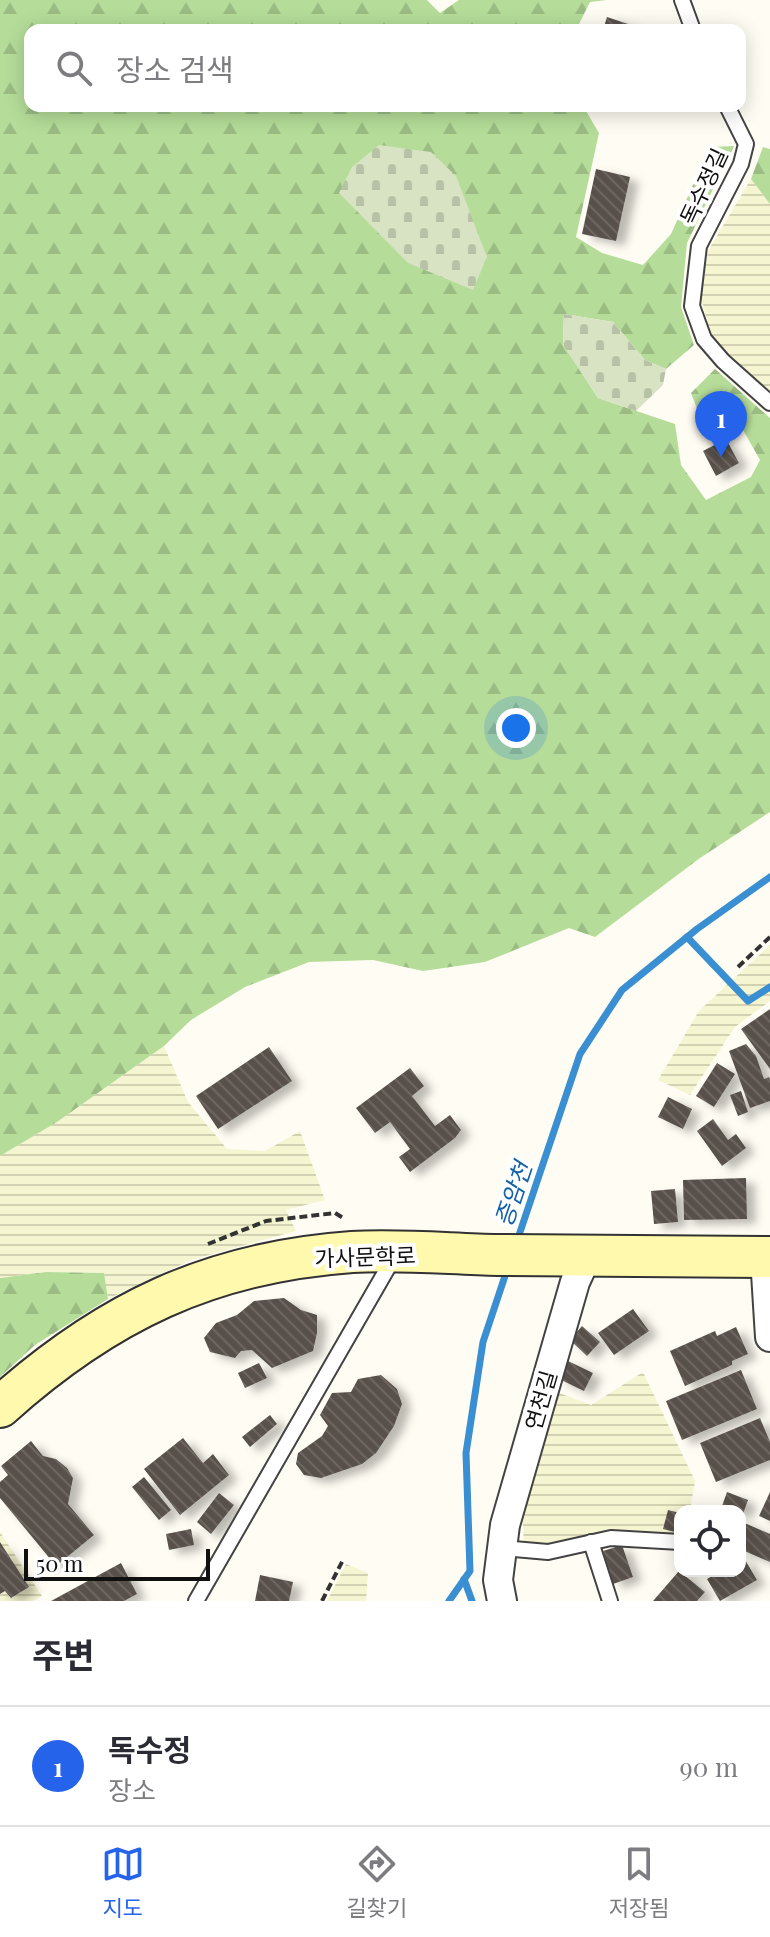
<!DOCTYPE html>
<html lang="ko">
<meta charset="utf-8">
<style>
body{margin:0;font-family:"Playfair Display","Noto Sans KR",serif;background:#f7f7f7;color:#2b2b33}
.controls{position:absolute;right:24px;bottom:24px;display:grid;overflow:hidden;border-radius:16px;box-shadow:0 4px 20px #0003}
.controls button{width:72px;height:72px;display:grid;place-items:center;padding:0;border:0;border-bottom:2px solid #e1e1e2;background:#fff;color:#2b2b33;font:40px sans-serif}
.scale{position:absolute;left:24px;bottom:20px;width:186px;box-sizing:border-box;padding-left:8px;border:4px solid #101010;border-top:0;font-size:22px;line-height:28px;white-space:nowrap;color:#101010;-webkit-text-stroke:6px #fff;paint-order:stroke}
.you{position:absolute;left:516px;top:728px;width:28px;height:28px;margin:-20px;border:6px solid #fff;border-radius:50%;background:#1a73e8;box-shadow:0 0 0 12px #1a73e833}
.badge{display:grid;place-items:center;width:52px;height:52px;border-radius:50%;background:#2563eb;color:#fff;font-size:26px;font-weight:700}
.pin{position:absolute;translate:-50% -66px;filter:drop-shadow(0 2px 4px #0008)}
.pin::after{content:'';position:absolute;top:42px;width:28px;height:24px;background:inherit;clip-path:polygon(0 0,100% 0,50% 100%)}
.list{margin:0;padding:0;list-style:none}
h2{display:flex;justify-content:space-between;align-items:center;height:104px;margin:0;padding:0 32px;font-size:34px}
h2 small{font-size:26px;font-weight:400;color:#7c7c81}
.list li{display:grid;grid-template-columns:52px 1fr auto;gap:24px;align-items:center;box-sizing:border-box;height:120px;padding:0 32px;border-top:2px solid #e1e1e2}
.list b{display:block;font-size:30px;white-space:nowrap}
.list p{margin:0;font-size:26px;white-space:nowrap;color:#7c7c81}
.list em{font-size:26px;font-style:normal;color:#7c7c81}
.icon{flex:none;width:44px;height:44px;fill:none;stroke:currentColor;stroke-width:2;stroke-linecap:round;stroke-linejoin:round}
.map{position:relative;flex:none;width:770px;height:1601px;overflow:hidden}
.search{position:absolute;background:#fff;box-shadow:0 4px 20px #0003;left:24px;right:24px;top:24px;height:88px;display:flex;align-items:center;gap:20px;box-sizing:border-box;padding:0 28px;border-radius:16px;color:#7c7c81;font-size:30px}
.sheet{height:224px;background:#fff}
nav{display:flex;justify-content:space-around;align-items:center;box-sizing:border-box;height:112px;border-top:2px solid #e1e1e2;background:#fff;font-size:22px;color:#7c7c81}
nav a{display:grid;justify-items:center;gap:4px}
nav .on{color:#2563eb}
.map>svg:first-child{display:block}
.farmland{fill:url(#farmland-rules)}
.forest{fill:url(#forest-firs)}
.cemetery{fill:url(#cemetery-stones)}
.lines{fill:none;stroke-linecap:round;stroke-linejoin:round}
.stream{stroke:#398fd2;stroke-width:7}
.building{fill:url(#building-back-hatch);filter:url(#shadow)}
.lane-casing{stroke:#434343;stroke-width:18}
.street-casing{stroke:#434343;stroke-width:32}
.secondary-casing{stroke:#323232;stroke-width:44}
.path{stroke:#323232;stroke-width:4;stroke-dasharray:8 4;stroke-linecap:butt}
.lane{stroke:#fff;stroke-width:14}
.street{stroke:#fff;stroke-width:28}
.secondary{stroke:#fff9ae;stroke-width:40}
.labels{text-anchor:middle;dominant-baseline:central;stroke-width:8;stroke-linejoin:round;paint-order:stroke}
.street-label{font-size:22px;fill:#101010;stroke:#fff}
.water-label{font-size:24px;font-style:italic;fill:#1361a7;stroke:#fff}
</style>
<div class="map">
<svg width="770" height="1601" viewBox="0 0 770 1601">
<defs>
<pattern id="farmland-rules" width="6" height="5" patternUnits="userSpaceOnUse" patternTransform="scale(2)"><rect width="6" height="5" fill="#f6f5d1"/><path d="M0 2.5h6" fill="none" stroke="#d2d1b2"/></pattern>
<pattern id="forest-firs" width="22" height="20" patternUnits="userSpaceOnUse" patternTransform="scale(2)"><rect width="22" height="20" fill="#b5dd99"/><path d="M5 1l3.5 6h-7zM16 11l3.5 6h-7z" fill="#9bbd83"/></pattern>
<pattern id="cemetery-stones" width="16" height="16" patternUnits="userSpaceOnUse" patternTransform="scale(2)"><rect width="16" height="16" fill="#d7e3c2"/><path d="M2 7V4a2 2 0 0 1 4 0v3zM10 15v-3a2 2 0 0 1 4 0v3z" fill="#b8c2a6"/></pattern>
<pattern id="building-back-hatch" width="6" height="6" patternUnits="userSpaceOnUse" patternTransform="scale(2)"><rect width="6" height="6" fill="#59514c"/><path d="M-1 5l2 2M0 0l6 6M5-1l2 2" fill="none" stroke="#6c6561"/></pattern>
<filter id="shadow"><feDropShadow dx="9" dy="5" stdDeviation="4" flood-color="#0004"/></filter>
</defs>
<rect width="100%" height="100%" fill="#fffdf3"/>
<g class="farmland">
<polygon points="751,179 770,204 770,391 735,362 710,332 701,298 708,251"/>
<polygon points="770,945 770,1001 735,1027 690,1095 658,1080 699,1011"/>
<polygon points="164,1046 188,1102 227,1149 265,1151 300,1131 325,1200 286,1210 296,1231 191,1260 108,1299 104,1273 46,1272 0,1278 0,1156 57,1122"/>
<polygon points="643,1372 695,1481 690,1511 680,1511 680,1535 544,1548 524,1543 521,1498 549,1389 591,1405"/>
<polygon points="0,1532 42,1596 33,1601 0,1601"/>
<polygon points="346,1564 368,1573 366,1601 327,1601"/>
</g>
<g class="forest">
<polygon points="0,0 427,0 440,13 459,0 607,0 590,2 576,30 30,30 30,106 583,106 599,133 576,237 602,253 643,265 671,234 710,147 734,146 687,243 681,307 694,345 666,369 645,360 613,322 564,314 563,344 598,398 675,424 681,465 706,500 751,477 760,460 743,430 703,424 691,393 715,369 770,418 770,812 700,858 595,937 569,928 485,962 423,971 373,960 309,962 245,987 191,1020 164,1046 57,1122 0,1156"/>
<polygon points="763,147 770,149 770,204 751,179"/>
<polygon points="46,1272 104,1273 108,1299 35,1345 0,1377 0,1278"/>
</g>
<g class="cemetery">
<polygon points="379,145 431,152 456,176 487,257 473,290 408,263 339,193 352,167"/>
<polygon points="564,314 613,322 645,360 666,369 663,385 636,411 598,398 563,345"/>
</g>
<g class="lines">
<g class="stream">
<polyline points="687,937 748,1001 770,987"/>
<polyline points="516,1244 580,1054 622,990 697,929 770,877"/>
<polyline points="464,1579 472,1601"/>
<polyline points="449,1601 470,1571 466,1453 483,1342 508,1267"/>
</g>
</g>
<g class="building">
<polygon points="607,17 640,28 639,30 603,30"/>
<polygon points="596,169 630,177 616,241 582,234"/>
<polygon points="726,439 739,463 716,476 703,451"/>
<polygon points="770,1009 770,1069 741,1029"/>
<polygon points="746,1044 756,1056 764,1079 769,1077 770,1080 770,1101 750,1108 729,1051"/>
<polygon points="269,1047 292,1081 218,1129 196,1096"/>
<polygon points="717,1063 735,1074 714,1107 696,1096"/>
<polygon points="410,1068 424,1086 412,1096 435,1126 450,1115 461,1130 455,1138 410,1172 399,1157 410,1149 390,1122 375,1133 356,1108"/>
<polygon points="741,1091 748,1112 738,1116 730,1095"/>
<polygon points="668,1097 692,1109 683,1129 658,1117"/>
<polygon points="713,1119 728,1140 736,1134 746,1148 722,1166 697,1131"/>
<polygon points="746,1178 747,1219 684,1220 683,1180"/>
<polygon points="675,1189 678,1222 654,1224 651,1191"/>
<polygon points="284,1298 301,1310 317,1315 317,1333 313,1351 272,1368 252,1350 241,1351 235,1358 210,1352 204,1338 216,1323 237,1315 254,1301"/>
<polygon points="633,1309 649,1331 614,1355 598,1333"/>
<polygon points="582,1326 600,1342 587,1356 570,1340"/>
<polygon points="736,1327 748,1354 732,1361 732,1365 685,1386 670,1351 715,1331 717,1336"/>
<polygon points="566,1360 593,1373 584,1391 557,1378"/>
<polygon points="259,1363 267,1378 245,1388 238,1373"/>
<polygon points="741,1370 757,1409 682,1440 666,1401"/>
<polygon points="381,1375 397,1389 402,1404 394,1426 376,1453 362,1464 321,1478 304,1475 296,1464 298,1453 322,1436 328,1426 320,1415 332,1393 351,1392 358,1379"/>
<polygon points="270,1415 277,1424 250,1447 242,1437"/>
<polygon points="760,1418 770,1442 770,1460 716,1482 700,1443"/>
<polygon points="183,1438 203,1463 213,1454 229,1475 180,1515 144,1469"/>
<polygon points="31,1441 43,1456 56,1459 67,1468 73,1478 68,1504 94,1535 56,1566 0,1498 0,1482 8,1475 1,1466"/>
<polygon points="144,1477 171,1510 159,1520 132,1487"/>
<polygon points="727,1492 748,1500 743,1514 740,1511 722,1506"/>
<polygon points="770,1492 770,1521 759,1516"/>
<polygon points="219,1493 234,1505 211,1534 197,1522"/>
<polygon points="668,1510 680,1513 679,1533 663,1529"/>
<polygon points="740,1521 770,1534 770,1562 740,1549"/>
<polygon points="191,1529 194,1545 169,1550 166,1534"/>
<polygon points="0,1542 29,1587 11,1598 5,1591 0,1594"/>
<polygon points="622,1545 633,1577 613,1584 603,1551"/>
<polygon points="744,1558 757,1580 720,1601 707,1579 721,1571 740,1571 740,1560"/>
<polygon points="121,1563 137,1594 124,1601 51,1601"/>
<polygon points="679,1571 705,1592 697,1601 653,1601"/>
<polygon points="260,1575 293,1582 289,1601 255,1601"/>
</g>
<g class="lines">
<g class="lane-casing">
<g id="lane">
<polyline points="682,0 693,30"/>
<polyline points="727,106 746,144 741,164 699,246 692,306 704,339 723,361 770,403"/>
<polyline points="591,1542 610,1601"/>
<polyline points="502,1548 548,1552 611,1538 680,1542"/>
<polyline points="196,1601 394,1257"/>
</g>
</g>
<g class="street-casing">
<g id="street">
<polyline points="765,1257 770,1337"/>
<polyline points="502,1601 498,1580 505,1525 575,1282 587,1256"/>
</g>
</g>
<g class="secondary-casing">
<path id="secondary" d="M 0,1407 C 106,1312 210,1262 352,1252 C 400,1249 450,1254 498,1255 C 588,1255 679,1256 770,1257"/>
</g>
<g class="path">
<polyline points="738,967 770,937"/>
<polyline points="208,1244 266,1221 335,1213 345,1219"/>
<polyline points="322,1601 343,1560"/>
</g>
<use href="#lane" class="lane"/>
<use href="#street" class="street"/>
<use href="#secondary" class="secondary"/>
</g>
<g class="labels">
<g class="street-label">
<text transform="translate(703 186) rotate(-65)">독수정길</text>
<text transform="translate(365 1256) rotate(-2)">가사문학로</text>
<text transform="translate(540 1400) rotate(-74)">연천길</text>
</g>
<g class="water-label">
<text transform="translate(512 1194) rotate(-71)">증암천</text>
</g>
</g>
</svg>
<div class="controls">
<button><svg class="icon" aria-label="locate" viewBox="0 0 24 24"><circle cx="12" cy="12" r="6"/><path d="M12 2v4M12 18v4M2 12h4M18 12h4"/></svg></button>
</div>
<div class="scale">50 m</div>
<div class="you"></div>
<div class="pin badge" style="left:721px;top:457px">1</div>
<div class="search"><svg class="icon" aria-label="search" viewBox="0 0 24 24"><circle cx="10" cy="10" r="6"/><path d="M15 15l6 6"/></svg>장소 검색</div>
</div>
<section class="sheet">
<h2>주변<small></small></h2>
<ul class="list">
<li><span class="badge">1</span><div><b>독수정</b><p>장소</p></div><em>90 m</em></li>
</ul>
</section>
<nav>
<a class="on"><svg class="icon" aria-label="map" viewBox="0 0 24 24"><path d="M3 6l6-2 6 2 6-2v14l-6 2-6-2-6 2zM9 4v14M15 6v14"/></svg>지도</a>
<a><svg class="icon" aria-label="directions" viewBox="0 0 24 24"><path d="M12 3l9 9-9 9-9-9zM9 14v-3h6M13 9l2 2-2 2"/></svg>길찾기</a>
<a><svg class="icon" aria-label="saved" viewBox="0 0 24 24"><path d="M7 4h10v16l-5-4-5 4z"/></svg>저장됨</a>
</nav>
